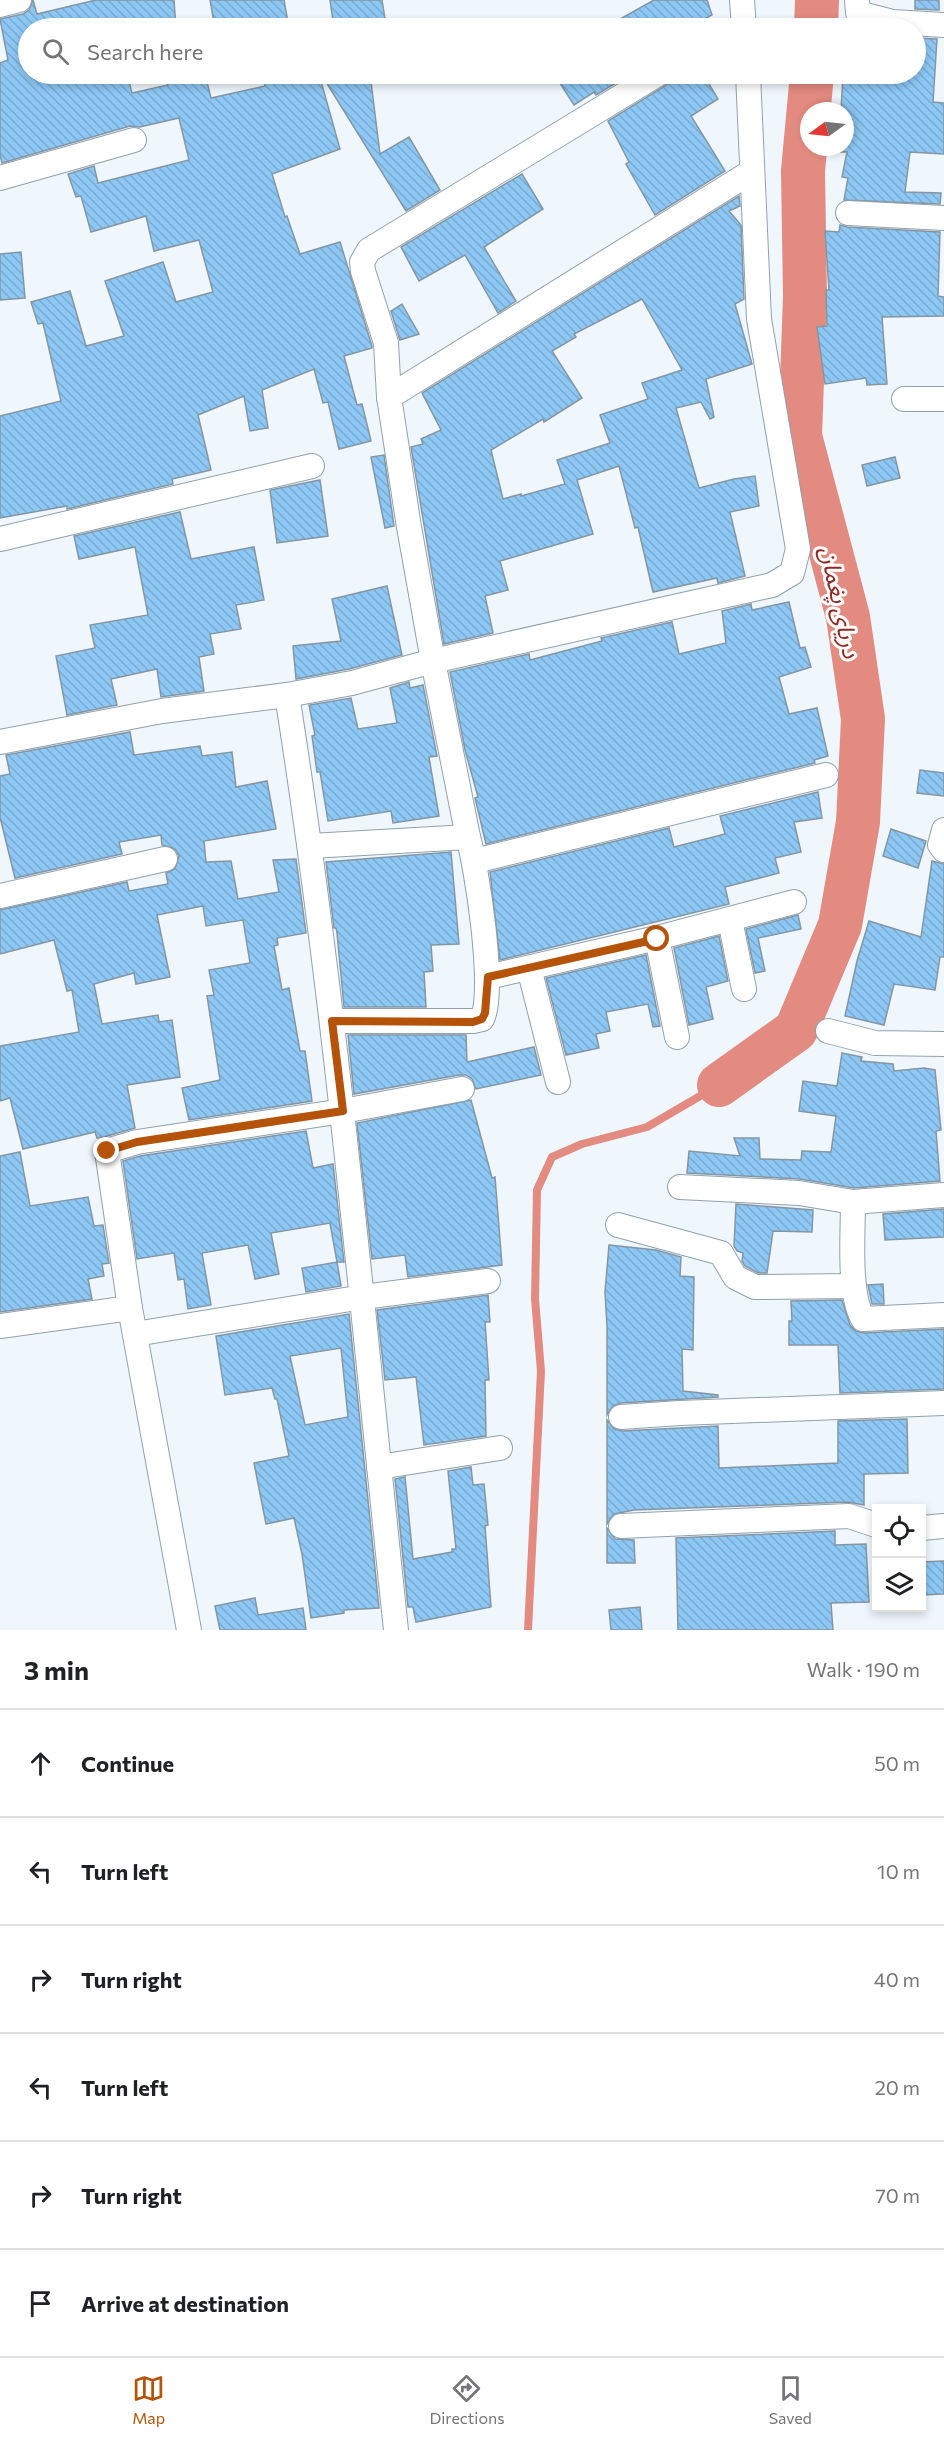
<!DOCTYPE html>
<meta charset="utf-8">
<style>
body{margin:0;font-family:Commissioner,"Noto Sans Arabic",sans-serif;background:#f2f2f2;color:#202124}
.controls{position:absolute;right:18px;bottom:18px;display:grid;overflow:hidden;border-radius:0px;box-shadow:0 3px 9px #0003}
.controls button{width:54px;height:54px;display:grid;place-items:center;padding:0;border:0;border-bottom:2px solid #e0e0e0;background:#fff;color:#202124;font:30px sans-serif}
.compass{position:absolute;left:800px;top:102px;width:54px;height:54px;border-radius:50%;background:#fff;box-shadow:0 3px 9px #0003;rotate:255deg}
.stop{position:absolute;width:18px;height:18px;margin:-14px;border:4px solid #b45309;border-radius:50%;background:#fff}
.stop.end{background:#b45309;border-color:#fff;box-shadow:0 2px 6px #0008}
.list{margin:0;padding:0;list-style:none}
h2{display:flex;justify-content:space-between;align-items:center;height:78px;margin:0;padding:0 24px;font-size:26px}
h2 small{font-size:20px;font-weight:400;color:#757577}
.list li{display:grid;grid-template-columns:39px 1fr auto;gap:18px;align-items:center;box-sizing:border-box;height:108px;padding:0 24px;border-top:2px solid #e0e0e0}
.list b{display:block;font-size:22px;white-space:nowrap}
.list em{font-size:20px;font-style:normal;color:#757577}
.icon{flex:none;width:33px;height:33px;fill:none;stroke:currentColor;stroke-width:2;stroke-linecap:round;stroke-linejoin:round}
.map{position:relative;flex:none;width:944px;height:1630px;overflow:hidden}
.search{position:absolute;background:#fff;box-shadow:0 3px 9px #0003;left:18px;right:18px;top:18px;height:66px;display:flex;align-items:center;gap:15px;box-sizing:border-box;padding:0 21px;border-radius:33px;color:#757577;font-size:22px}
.sheet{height:726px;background:#fff}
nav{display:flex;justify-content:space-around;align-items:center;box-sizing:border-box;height:84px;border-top:2px solid #e0e0e0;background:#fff;font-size:16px;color:#757577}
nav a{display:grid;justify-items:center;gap:3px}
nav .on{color:#b45309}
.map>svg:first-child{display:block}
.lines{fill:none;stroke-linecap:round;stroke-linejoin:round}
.stream{stroke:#e38b80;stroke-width:8}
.river{stroke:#e38b80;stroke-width:44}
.building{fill:url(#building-back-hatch);stroke:#8596a3;stroke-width:1.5;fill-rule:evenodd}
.minor-casing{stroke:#90a1ae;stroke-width:26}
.minor{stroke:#fff;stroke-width:24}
.route{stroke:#b45309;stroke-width:8}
.labels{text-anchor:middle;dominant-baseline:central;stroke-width:6;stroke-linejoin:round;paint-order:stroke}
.water-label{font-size:24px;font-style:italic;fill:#922a24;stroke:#fff}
</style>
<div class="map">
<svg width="944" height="1630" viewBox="0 0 944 1630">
<defs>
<pattern id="building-back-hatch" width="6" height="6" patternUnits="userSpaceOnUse" patternTransform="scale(1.5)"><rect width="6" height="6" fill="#8dc8f5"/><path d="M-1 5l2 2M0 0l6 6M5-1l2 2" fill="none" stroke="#79abd2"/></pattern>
</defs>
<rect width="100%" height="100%" fill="#eff7fd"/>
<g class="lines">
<polyline class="stream" points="528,1630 541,1371 535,1299 537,1190 552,1157 582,1144 647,1127 719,1085"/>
<g class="river">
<polyline points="816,28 817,0"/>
<polyline points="719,1085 796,1030 840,925 858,822 863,719 848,617 800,436 805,296 803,171 812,74"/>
</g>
</g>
<g class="building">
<polygon points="33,0 37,14 96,0 174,0 176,28 28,28 28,74 127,74 132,93 168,85 165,74 205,74 211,98 265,86 262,74 319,74 340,149 272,174 285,217 287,216 300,254 340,242 372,346 372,348 344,356 357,405 362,404 371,441 339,449 328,402 323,403 314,369 262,390 268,428 250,431 244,396 198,415 211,470 172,479 173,484 67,509 67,506 0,518 0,416 61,401 43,323 38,324 31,302 70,291 86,346 124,336 105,281 163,262 176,302 213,292 199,240 154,251 146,216 91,232 81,196 76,197 68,174 94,166 98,183 189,160 179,118 140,127 130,126 2,163 0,155 0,63 8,60 0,19 23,14 29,10"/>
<polygon points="210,0 284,0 289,28 215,28"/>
<polygon points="330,0 382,0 386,25 365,28 334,28"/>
<polygon points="654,0 707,0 712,15 689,28 604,28"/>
<polygon points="915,0 939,0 939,10 915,9"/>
<polygon points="915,38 937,39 933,102 944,103 944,154 910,152 905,192 941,193 940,204 844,200 848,178 842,177 847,152 839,152 840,147 845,147 845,111 841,111 843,74 915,74"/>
<polygon points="321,74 370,74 380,154 409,137 440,190 406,211"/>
<polygon points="554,74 631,74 596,95 594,92 574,105"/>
<polygon points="672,74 703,74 718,99 691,116 725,171 655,215 626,164 629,162 608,121 665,86 670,81"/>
<polygon points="522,174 543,209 484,247 516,301 498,313 465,255 419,281 401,247"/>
<path d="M 739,196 L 740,206 L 729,211 L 741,225 L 744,299 L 735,304 L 752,364 L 706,379 L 714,417 L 710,419 L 701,402 L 676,408 L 699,488 L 734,479 L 755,476 L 759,506 L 730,512 L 745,576 L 718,583 L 717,578 L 653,592 L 638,527 L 635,528 L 619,466 L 577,480 L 593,534 L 500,561 L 508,590 L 485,596 L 493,633 L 444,644 L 411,447 L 423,444 L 421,439 L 441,430 L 422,393 ZM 642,299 L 682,370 L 642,383 L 648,399 L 600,415 L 610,443 L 557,460 L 565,484 L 521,496 L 521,494 L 503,499 L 491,450 L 543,419 L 544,422 L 582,398 L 552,351 L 576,337 L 574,334 Z"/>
<polygon points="840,225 847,227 940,232 938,296 944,297 944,316 882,317 887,384 867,385 866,378 825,384 817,327 827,326 826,290 829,290 825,231 839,232"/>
<polygon points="21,252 25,298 0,300 0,254"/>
<polygon points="402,304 419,334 400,340 391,311"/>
<polygon points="384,455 394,526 385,528 371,457"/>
<polygon points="895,457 900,478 867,486 862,465"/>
<polygon points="320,480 328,536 277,543 270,490"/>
<polygon points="180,512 191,559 254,547 264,600 236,605 241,629 210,634 214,654 199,657 204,691 161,697 157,669 111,679 117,705 67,715 56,656 95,648 90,625 148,615 135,547 79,559 74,536"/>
<polygon points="387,586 402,655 349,669 296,679 293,646 341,641 332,599"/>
<polygon points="789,602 800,648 805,647 811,667 779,677 789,714 817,708 828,756 814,760 815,763 486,844 475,798 478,797 465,750 450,672 529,654 530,660 602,641 601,638 672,622 679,654 726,643 722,611 751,604 752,610"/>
<polygon points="409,682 410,688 423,685 437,756 429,757 439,816 393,823 391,811 328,821 320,772 317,772 312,736 315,735 309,705 351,698 358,729 397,723 390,688"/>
<polygon points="130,732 134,755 200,746 202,756 232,752 236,787 267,781 276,829 204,841 206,862 231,861 238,899 279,892 273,860 296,859 306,933 277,938 278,945 274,946 282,990 289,988 300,1051 305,1051 312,1101 189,1120 182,1088 220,1080 207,996 214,995 209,970 250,963 243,920 206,926 203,906 157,915 170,977 136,984 134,973 94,984 102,1024 158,1015 159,1022 172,1020 180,1077 127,1085 135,1128 104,1137 97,1138 95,1132 23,1149 10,1098 0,1101 0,1046 79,1032 72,990 67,991 54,940 0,954 0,910 127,882 129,891 168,884 166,873 175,869 179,856 175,849 162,845 161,835 119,842 122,854 15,878 0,817 0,776 10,774 6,755"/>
<polygon points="920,770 944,773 944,796 917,793"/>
<polygon points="818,792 822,818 794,822 801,852 775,858 779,873 725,887 729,904 500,960 490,872 669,828 674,847 725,834 720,816"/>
<polygon points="891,829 926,841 918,868 883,856"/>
<polygon points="451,852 459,944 431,945 433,971 424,972 426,1007 344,1007 337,933 336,928 334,928 326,862"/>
<polygon points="932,861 944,864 944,957 940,957 935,990 894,984 884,1025 845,1016 857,961 869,921 921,937"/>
<polygon points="798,915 801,929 758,938 765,971 755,973 746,929"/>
<polygon points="719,936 728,981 706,987 713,1019 689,1025 674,948"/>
<polygon points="646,955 660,1026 653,1027 648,1004 606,1012 610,1031 596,1034 599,1048 566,1055 546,978"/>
<polygon points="348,1035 466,1035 467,1062 534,1047 541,1075 476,1089 472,1079 466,1075 459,1075 354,1094"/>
<polygon points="842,1053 862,1057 861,1061 893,1064 894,1071 924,1068 935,1070 941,1130 936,1131 940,1181 854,1188 800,1179 687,1173 689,1151 740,1156 734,1138 759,1138 760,1159 801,1160 802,1151 831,1152 836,1116 799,1111 803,1081 837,1086"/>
<polygon points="471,1100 492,1178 495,1177 502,1265 408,1277 405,1255 372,1259 357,1123"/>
<polygon points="306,1131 313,1168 333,1164 344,1262 337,1262 330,1223 271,1233 279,1274 255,1279 248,1245 202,1253 211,1305 188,1309 184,1279 178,1280 174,1253 137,1259 123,1161 140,1156"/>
<polygon points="20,1152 30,1206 88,1197 94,1226 103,1225 109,1263 102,1264 104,1276 88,1279 92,1299 0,1312 0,1156"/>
<polygon points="736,1204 813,1210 812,1232 773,1231 767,1273 758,1273 745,1266 742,1261 743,1253 737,1251 734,1246"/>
<polygon points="944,1209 944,1237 885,1240 883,1214"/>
<polygon points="609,1245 656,1250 681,1257 680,1276 694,1277 693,1350 682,1349 683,1391 718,1395 718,1397 620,1403 613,1406 607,1415 607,1326 605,1292"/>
<polygon points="337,1262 341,1286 306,1292 302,1268"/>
<polygon points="883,1284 884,1304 872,1304 868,1285"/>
<polygon points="488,1295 490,1322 485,1322 489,1380 485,1380 486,1436 424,1445 416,1377 385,1380 377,1310"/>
<polygon points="842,1300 850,1325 856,1331 864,1333 944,1329 944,1389 840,1393 838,1345 789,1345 789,1321 792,1321 791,1301"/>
<path d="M 349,1314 L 379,1608 L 344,1610 L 344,1613 L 311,1618 L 302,1554 L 294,1518 L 266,1524 L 254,1463 L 289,1456 L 277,1399 L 275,1399 L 272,1388 L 225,1395 L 216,1336 ZM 341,1348 L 348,1417 L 305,1425 L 290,1356 Z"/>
<polygon points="907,1419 908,1473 864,1474 864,1505 848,1502 634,1510 614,1514 607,1524 607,1420 614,1429 622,1431 718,1426 719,1468 838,1463 838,1421"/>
<polygon points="471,1467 473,1485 484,1484 488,1525 485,1526 491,1607 416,1622 413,1607 408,1607 395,1479 405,1477 413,1559 452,1552 452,1549 456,1549 448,1471"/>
<polygon points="607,1528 615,1539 634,1540 635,1563 607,1563"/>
<polygon points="835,1531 835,1545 866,1544 869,1602 831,1603 833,1630 678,1630 676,1538"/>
<polygon points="944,1561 944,1594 921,1595 921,1562"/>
<polygon points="255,1598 258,1615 303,1608 306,1630 220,1630 215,1606"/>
<polygon points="640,1607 642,1630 611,1630 609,1610"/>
</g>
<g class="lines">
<g class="minor-casing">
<g id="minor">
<polyline points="742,0 744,28"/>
<polyline points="857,0 858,13 893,22 944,25"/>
<polyline points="0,5 19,0"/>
<polyline points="0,178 134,140"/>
<polyline points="848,213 944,218"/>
<polyline points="389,397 751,172"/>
<polyline points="904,399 944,399"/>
<polyline points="0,539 312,466"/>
<path d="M 287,695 C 336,1005 363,1318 396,1630"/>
<polyline points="0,742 162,711 287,695 352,683 433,661 772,585 792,573 798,549 759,319 748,74"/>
<polyline points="944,830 940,845 944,850"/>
<polyline points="311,846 468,837"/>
<polyline points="475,861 826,775"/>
<polyline points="0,896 165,859"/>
<polyline points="730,920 744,989"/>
<polyline points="657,938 677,1037"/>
<polyline points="529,968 558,1082"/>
<polyline points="488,977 657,938 794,902"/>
<path d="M 332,1021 L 473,1021 L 482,1019 C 496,992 477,868 468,837 L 433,661 L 409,527 L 389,397 L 386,343 L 363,271 L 362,262 L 369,250 L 658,74"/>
<polyline points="828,1031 875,1043 944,1044"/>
<polyline points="680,1187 799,1193 853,1202 944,1195"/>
<path d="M 853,1202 C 853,1233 848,1293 863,1319 L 944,1315"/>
<polyline points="618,1225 721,1253 735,1277 755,1287 854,1286"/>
<polyline points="0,1326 130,1308"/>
<polyline points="135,1334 363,1297 488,1281"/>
<polyline points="621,1417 680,1413 944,1403"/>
<polyline points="379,1467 500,1448"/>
<polyline points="621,1526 849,1516 876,1525"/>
<polyline points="922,1528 944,1526"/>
<polyline points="189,1630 130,1308 107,1151 137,1142 343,1111 462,1089"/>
</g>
</g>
<use href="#minor" class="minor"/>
</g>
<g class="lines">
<polyline class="route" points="107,1151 137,1142 343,1111 332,1021 473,1022 482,1019 485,1013 488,977 657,939"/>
</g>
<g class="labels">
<g class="water-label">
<text transform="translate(841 602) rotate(78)">دریای پغمان</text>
</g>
</g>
</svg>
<div class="controls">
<button><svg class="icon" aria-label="locate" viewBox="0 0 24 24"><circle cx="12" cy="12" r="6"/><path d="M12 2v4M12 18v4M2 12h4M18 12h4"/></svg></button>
<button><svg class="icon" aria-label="layers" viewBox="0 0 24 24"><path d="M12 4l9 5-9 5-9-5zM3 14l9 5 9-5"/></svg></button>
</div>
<svg class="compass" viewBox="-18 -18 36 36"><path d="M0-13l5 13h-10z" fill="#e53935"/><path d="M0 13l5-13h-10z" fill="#757577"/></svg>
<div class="stop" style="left:657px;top:939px"></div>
<div class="stop end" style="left:107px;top:1151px"></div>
<div class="search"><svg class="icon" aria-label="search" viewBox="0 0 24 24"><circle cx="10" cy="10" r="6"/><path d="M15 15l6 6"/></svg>Search here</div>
</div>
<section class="sheet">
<h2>3 min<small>Walk · 190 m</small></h2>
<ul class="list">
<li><svg class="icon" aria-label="ahead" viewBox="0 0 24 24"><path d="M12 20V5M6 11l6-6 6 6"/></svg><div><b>Continue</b></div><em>50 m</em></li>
<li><svg class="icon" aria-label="left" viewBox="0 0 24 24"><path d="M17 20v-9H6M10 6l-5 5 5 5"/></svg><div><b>Turn left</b></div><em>10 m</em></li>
<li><svg class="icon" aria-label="right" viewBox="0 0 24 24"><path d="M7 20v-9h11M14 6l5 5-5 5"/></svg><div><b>Turn right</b></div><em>40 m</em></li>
<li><svg class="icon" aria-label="left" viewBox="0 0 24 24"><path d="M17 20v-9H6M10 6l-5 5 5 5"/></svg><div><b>Turn left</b></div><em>20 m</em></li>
<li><svg class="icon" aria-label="right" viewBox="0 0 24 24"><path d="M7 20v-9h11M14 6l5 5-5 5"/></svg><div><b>Turn right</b></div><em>70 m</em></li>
<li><svg class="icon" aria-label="arrive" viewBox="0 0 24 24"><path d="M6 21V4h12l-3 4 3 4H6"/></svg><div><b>Arrive at destination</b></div></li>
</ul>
</section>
<nav>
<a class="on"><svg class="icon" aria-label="map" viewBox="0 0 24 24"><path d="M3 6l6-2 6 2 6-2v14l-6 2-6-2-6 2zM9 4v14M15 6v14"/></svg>Map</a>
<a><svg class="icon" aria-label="directions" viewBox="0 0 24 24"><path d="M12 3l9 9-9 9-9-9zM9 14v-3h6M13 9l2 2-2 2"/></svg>Directions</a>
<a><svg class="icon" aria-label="saved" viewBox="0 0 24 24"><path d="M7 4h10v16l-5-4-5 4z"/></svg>Saved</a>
</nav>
